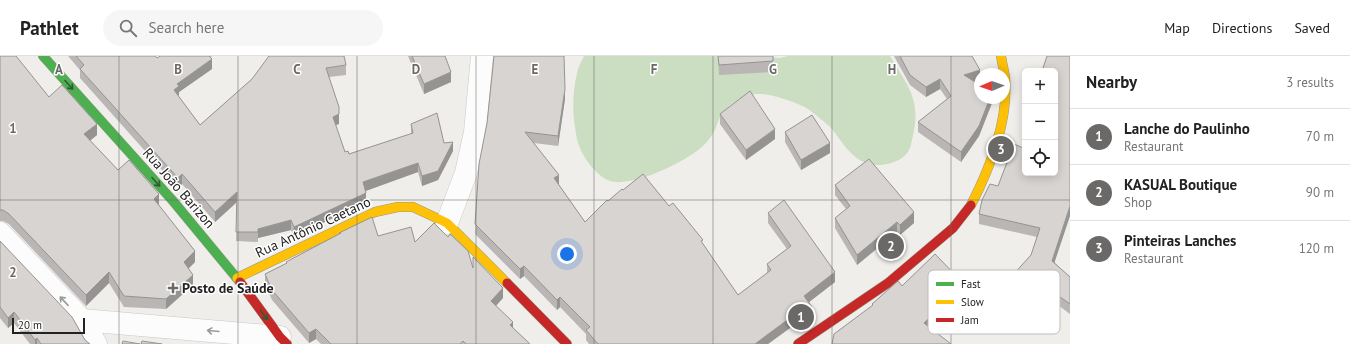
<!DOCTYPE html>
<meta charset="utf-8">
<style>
body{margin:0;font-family:"PT Sans",sans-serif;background:#f6f6f6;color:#222}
.controls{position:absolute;right:12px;top:12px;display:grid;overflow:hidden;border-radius:6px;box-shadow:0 2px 10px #0003}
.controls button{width:36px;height:36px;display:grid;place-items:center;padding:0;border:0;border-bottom:1px solid #e0e0e0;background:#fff;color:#222;font:20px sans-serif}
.compass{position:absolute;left:974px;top:12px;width:36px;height:36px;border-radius:50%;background:#fff;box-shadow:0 2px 10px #0003;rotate:268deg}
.scale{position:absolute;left:12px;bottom:10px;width:73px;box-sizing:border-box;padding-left:4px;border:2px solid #222;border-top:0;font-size:11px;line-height:14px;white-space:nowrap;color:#222;-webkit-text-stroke:3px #fff;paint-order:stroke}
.you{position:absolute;left:567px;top:198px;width:14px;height:14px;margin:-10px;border:3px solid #fff;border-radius:50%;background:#1a73e8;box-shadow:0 0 0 6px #1a73e833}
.badge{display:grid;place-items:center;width:26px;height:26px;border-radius:50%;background:#6a6968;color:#fff;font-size:13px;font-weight:700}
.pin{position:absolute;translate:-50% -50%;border:2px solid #fff;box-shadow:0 1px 4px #0006}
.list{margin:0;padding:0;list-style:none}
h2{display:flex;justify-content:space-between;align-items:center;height:52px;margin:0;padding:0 16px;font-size:17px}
h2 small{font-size:13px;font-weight:400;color:#767676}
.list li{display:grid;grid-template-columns:26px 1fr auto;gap:12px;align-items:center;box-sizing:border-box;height:56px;padding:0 16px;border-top:1px solid #e0e0e0}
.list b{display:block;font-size:15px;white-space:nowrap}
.list p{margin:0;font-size:13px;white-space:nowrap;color:#767676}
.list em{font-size:13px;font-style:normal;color:#767676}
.icon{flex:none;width:22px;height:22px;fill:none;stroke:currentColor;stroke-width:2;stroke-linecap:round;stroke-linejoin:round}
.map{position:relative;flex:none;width:1070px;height:288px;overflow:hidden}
header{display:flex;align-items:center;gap:24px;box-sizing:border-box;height:56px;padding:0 20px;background:#fff;border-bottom:1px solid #e0e0e0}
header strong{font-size:19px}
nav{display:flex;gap:22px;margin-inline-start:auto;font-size:14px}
.search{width:280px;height:36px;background:#f6f6f6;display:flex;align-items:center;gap:10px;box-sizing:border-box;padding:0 14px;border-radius:22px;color:#767676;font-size:15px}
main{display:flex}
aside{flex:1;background:#fff}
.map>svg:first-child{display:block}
.forest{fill:#cbdec1}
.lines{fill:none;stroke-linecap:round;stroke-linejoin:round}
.street-casing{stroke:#c9c8c7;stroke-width:23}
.fast-casing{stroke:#999a82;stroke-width:10}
.slow-casing{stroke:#999a82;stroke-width:10}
.jam-casing{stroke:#999a82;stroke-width:10}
.street{stroke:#fdfcfc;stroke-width:22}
.fast{stroke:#4caf50;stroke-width:9}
.slow{stroke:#ffc107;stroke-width:9}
.jam{stroke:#c62828;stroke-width:9}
.wall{fill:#b9b6b5}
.shaded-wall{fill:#969493}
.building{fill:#d7d4d2;stroke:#969493}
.oneway{stroke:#335a34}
.oneway2{stroke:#9a9a9a}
.grid{fill:none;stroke:#6a6968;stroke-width:1;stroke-opacity:0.55}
.poi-dot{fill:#6a6968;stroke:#fff;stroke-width:1.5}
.labels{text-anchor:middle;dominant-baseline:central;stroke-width:3;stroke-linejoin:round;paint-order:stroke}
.street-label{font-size:14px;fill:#222;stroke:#fff}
.poi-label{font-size:14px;font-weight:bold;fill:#222;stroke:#fff;text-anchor:start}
.key{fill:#fff;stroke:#bdbdbd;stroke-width:1}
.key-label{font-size:11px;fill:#222}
.grid-label{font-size:13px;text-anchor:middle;font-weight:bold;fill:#6a6968;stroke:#fff;stroke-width:3;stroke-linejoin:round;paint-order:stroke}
</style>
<header>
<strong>Pathlet</strong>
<div class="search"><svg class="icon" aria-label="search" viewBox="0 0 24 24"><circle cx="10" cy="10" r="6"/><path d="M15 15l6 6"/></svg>Search here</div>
<nav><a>Map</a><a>Directions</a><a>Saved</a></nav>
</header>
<main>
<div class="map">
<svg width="1070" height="288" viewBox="0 0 1070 288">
<rect width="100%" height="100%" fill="#f0eeeb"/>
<path class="forest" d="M 584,0 L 757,0 L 780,2 L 788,0 L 890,0 C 909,32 922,44 912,84 C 910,96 905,102 894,106 C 878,112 862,109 850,96 C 842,88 837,78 829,70 C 822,64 815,58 808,53 C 796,46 769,37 756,38 C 743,40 730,47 722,58 C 719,62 717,69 715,74 C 712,79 708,85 704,89 C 688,105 632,132 610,125 C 598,121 584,103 580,92 C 577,86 576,78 575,71 C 572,54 573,34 577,17 C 578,11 582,5 584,0 Z"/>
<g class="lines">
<g class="street-casing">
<g id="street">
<polyline points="447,167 466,117 475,76 482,0"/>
<polyline points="0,177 82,264 280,281"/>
<polyline points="82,264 96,288"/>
</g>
</g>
<g class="fast-casing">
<polyline id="fast" points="43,0 173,145 240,226"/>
</g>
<g class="slow-casing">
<g id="slow">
<path d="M 971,149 C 990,112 1009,64 1005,21 C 1004,14 1002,7 1001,0"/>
<polyline points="237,222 375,156 398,151 413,151 447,167 507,227"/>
</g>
</g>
<g class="jam-casing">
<g id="jam">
<polyline points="240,226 280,281 287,288"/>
<polyline points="507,227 567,288"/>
<polyline points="798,288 888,227 953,172 971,149"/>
</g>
</g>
<use href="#street" class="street"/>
<use href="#fast" class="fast"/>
<use href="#slow" class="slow"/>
<use href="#jam" class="jam"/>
</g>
<g class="wall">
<polygon points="0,0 49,41 97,79 90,85 118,114 159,149 195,206 188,213 193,229 166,253 124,251 109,227 86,250 9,168 3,165 0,165"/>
<polygon points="68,0 155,0 157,2 160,0 212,0 210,2 212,13 179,36 179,39 178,40 200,69 252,23 346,9 346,19 329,21 339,68 335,69 345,96 349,98 411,78 411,68 444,87 453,95 438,124 422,130 418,116 365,135 366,146 294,181 291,174 258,182 258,186 236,185 237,146 215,166 182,128 178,132 80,22 80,14"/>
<polygon points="408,0 445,0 451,26 424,38"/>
<polygon points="718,0 773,0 773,16 719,19"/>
<polygon points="894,0 972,0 980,24 974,25 992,42 992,47 979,80 961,106 918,76 918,66 947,43 940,33 926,41 910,29"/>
<polygon points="565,43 558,90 534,87 559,129 585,166 608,145 623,134 669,150 703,188 738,239 767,217 767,208 787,193 768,167 768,157 835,226 809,246 812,261 802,269 794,269 768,288 589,288 586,284 586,278 560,251 557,254 524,220 520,223 475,178 479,108"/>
<polygon points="720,58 775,83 746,104 720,68"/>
<polygon points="785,76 830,97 801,114 785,86"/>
<polygon points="1023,92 1055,207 1070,221 1070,258 1035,232 1025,244 1011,231 1011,221 1031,199 1037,181 979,168 979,158 998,130"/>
<polygon points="835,129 914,167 900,179 897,176 857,209 835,172 835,162 846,153 835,139"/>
<polygon points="339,177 378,180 415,186 473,212 503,242 496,250 513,272 530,288 321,288 316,283 309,287 272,244 265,228 265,218 286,208 286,206 339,178"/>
<polygon points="0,185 85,284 90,288 30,288 14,267 8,272 0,262"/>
</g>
<g class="shaded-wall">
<polygon points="212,3 212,13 179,36 179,39 174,44 174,34 177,28"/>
<polygon points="980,14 980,24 964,29 964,19"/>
<polygon points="451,16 451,26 424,38 424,28"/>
<polygon points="940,23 940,33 926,41 926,31"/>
<polygon points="565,33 565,43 558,90 558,80"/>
<polygon points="990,42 992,42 992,47 979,80 961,106 961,96"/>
<polygon points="339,58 339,68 333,70 333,61"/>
<polygon points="97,68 97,79 84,89 84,78"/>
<polygon points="775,73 775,83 746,104 746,94"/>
<polygon points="453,86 453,95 438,124 422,130 422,120"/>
<polygon points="830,87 830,97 801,114 801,104"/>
<polygon points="418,107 418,116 363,136 363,126"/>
<polygon points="182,118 182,128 178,132 178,122"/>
<polygon points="559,119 559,129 554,132 554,122"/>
<polygon points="237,136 237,146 215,166 215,156"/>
<polygon points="366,137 366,146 294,181 294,171"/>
<polygon points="159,138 159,149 154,153 154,143"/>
<polygon points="1070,150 1070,160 1052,214 1052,205"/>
<polygon points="914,156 914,167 900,179 900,169"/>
<polygon points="291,164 291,174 258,182 258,173"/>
<polygon points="897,166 897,176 857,209 857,199"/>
<polygon points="195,195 195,206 184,217 184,206"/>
<polygon points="524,210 524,220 520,223 520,213"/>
<polygon points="109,216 109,227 86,250 86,239"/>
<polygon points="835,216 835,226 804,250 804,240"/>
<polygon points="193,219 193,229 166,253 166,243"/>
<polygon points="1035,223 1035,232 1025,244 1025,234"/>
<polygon points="963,227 963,237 924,277 924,267"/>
<polygon points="503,232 503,242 491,255 491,245"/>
<polygon points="560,241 560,251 557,254 557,244"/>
<polygon points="812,251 812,261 802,269 802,259"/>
<polygon points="14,256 14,267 8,272 8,262"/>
<polygon points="794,259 794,269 768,288 755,288"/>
<polygon points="513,266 513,276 510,269"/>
<polygon points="316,273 316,283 309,287 309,277"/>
<polygon points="37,282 37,288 35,288 35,284"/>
</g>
<g class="building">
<polygon points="0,0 16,0 49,41 62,29 97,68 84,78 118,114 129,104 159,138 154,143 195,195 184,206 193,219 166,243 124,240 109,216 86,239 9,158 3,154 0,154"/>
<polygon points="76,0 155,0 157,2 160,0 209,0 212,3 177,28 179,30 174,34 200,69 252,23 269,0 344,0 346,9 326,12 339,51 339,58 333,61 345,96 348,95 349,98 413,77 411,68 437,57 444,87 453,86 438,115 422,120 418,107 363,126 366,137 294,171 291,164 258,173 258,176 236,176 237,136 215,156 182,118 178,122 80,13 84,9"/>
<polygon points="412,0 445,0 451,16 424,28"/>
<polygon points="494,0 564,0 565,33 558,80 525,76 559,119 554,122 585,166 607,144 608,145 622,133 623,134 643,118 669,150 673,147 703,184 701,185 738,239 771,214 767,208 791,190 768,157 784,144 835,216 804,240 812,251 802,259 794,259 755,288 598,288 586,274 590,271 560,241 557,244 524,210 520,213 475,168 479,108 487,67"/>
<polygon points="718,0 773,0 773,5 719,9"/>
<polygon points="900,0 972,0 980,14 964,19 980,29 980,42 990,42 979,70 961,96 918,66 951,40 940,23 926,31 910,19"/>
<polygon points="1047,0 1070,0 1070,150 1052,205 1070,221 1070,248 1035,223 1025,234 1011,221 1031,199 1040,172 979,158 982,144 990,128 998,130 1014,88 1023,92 1025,84 1025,117 1055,117 1055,15 1042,15"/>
<polygon points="750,35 775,73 746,94 720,58"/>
<polygon points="812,59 830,87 801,104 785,76"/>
<polygon points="869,103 914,156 900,169 897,166 857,199 835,162 850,150 835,129"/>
<polygon points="372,161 378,180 411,171 415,186 434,167 448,181 450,178 468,195 473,212 473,201 503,232 491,245 513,266 510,269 530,288 466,288 463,285 460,288 331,288 316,273 309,277 272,234 265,218 287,207 286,206 341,177 339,177"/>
<polygon points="0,185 72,261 85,284 90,288 41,288 37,282 35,284 14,256 8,262 0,251"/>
<polygon points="935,198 963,227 924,267 951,288 832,288 834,278 873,249 872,248 898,225 902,230"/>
<polygon points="123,285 140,288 122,288"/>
<polygon points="142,285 162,288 141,288"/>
</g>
<defs><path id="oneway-shaft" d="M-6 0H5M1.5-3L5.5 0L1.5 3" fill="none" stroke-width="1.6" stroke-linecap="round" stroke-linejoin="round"/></defs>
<g class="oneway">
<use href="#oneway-shaft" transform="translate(69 29) rotate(48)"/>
<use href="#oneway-shaft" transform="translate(156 126) rotate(48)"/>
<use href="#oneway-shaft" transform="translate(264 259) rotate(54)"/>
</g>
<g class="oneway2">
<use href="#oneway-shaft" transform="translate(64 245) rotate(-133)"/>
<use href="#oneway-shaft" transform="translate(213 275) rotate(-175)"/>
</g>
<path class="grid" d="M 119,0 L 119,288M 238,0 L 238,288M 357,0 L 357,288M 476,0 L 476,288M 594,0 L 594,288M 713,0 L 713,288M 832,0 L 832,288M 951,0 L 951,288M 0,144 L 1070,144"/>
<path class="poi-dot" d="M171 226h4v4h4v4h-4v4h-4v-4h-4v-4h4z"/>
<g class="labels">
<g class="street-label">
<text transform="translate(179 132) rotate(49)">Rua João Barizon</text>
<text transform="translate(313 171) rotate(-25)">Rua Antônio Caetano</text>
</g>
<g class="poi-label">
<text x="182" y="232">Posto de Saúde</text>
</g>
</g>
<rect x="928" y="214" width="132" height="64" rx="6" class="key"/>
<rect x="936" y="226" width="18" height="4" fill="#4caf50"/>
<rect x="936" y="244" width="18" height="4" fill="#ffc107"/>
<rect x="936" y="262" width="18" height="4" fill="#c62828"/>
<g class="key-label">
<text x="961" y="232">Fast</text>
<text x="961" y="250">Slow</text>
<text x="961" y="268">Jam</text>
</g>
<g class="grid-label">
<text x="59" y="18">A</text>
<text x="178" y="18">B</text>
<text x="297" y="18">C</text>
<text x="416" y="18">D</text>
<text x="535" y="18">E</text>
<text x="654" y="18">F</text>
<text x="773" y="18">G</text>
<text x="892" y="18">H</text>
<text x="13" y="77">1</text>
<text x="13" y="221">2</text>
</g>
</svg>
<div class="controls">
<button>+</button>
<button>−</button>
<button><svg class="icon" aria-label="locate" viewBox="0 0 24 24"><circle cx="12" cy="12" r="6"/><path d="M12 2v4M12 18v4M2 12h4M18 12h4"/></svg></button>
</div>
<svg class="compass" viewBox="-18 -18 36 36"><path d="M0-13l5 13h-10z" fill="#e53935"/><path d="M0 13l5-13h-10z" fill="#767676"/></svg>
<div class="scale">20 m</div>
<div class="you"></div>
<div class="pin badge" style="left:801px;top:261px">1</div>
<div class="pin badge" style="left:891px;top:190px">2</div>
<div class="pin badge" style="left:1001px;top:93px">3</div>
</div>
<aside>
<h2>Nearby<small>3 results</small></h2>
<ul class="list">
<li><span class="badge">1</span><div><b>Lanche do Paulinho</b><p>Restaurant</p></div><em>70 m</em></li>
<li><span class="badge">2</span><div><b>KASUAL Boutique</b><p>Shop</p></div><em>90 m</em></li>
<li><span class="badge">3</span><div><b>Pinteiras Lanches</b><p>Restaurant</p></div><em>120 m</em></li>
</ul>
</aside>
</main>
